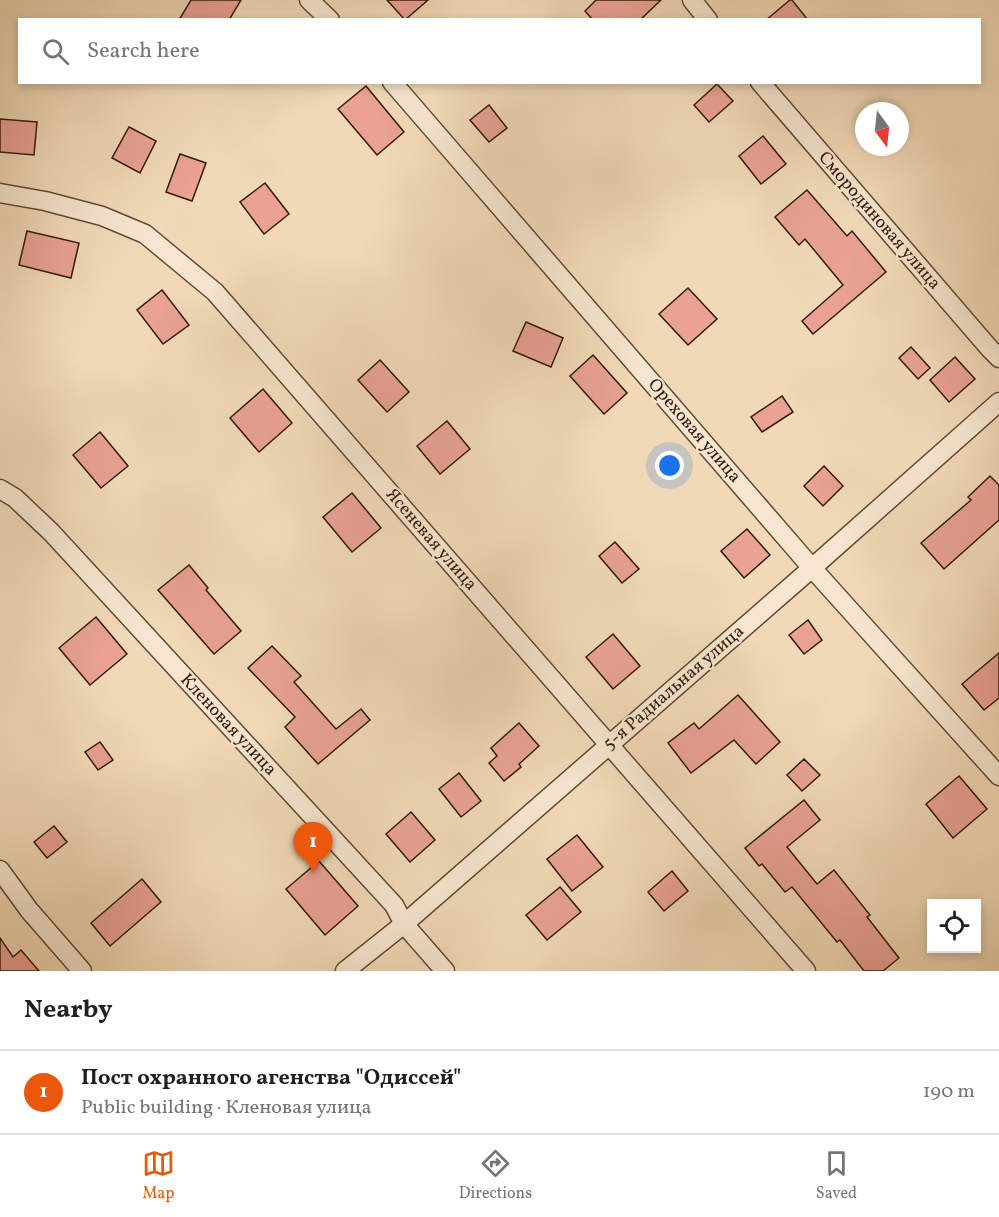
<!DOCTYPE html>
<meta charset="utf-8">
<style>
body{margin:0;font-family:Vollkorn,serif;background:#f2f2f2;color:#202124}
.controls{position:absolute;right:18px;bottom:18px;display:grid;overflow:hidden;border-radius:0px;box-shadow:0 3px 9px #0003}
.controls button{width:54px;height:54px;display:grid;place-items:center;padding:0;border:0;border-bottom:2px solid #e0e0e0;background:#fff;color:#202124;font:30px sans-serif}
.compass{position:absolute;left:855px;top:102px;width:54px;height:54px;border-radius:50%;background:#fff;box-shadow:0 3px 9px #0003;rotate:165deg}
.you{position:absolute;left:670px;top:466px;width:21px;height:21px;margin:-15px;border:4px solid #fff;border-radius:50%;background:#1a73e8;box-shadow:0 0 0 9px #1a73e833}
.badge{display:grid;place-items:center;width:39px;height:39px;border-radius:50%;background:#ea580c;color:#fff;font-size:20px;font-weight:700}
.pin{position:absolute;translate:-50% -50px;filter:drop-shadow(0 2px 3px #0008)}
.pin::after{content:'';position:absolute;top:32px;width:21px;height:18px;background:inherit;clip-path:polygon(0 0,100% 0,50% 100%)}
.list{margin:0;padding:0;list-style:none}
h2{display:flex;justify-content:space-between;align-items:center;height:78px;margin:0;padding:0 24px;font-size:26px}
h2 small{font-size:20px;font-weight:400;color:#757577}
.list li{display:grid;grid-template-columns:39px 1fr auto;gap:18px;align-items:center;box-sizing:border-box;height:84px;padding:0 24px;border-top:2px solid #e0e0e0}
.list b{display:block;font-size:22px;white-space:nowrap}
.list p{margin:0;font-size:20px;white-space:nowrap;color:#757577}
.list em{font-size:20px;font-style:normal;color:#757577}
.icon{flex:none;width:33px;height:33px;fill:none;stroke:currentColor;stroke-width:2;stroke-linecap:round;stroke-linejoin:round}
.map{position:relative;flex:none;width:999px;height:971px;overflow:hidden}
.search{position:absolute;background:#fff;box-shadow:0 3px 9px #0003;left:18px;right:18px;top:18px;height:66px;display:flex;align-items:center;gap:15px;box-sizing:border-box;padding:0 21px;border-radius:0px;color:#757577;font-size:22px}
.sheet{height:162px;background:#fff}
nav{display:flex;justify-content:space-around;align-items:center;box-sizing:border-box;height:84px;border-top:2px solid #e0e0e0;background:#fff;font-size:16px;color:#757577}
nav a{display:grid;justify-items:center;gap:3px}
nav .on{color:#ea580c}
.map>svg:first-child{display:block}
.building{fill:#e9a295;stroke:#341b07;stroke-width:1.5}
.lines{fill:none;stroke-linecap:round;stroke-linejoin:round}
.minor-casing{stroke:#634a33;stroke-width:21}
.minor{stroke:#f6e6d0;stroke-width:18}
.labels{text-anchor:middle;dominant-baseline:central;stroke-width:4.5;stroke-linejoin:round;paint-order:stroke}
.street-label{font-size:18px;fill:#341b07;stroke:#f6e6d0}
</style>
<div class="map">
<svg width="999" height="971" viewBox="0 0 999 971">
<rect width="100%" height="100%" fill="#f1d9b7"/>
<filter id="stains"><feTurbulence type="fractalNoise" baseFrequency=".00333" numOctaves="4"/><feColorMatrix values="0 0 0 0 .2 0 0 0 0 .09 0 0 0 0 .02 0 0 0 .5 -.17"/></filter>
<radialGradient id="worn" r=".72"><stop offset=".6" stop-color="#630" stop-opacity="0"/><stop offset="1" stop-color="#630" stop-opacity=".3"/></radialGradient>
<g class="building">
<polygon points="191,0 241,0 229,20 179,20"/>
<polygon points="387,0 428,0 405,20"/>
<polygon points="596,0 661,0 640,20 593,20 585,11"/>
<polygon points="790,0 792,0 808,20 766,20"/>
<polygon points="717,84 733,101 709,122 694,105"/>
<polygon points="366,86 404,132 377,155 338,109"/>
<polygon points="489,105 507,128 489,142 470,120"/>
<polygon points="0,119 37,122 34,155 0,152"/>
<polygon points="129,127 156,141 140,173 112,158"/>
<polygon points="763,136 786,164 761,184 739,156"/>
<polygon points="180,154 206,163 192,201 166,192"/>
<polygon points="265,183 289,214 264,234 240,202"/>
<polygon points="807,190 847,236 852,231 886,272 813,334 802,321 843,285 805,239 799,245 775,217"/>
<polygon points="27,231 79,243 71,278 19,265"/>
<polygon points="688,288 717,319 688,345 659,314"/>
<polygon points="162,290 189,325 163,344 137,310"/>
<polygon points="526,322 563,338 551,367 513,351"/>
<polygon points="911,347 930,368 918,379 899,358"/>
<polygon points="593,355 627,393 604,414 570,376"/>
<polygon points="955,357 975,379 949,402 930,380"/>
<polygon points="380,360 409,392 387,412 358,380"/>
<polygon points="263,389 292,423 259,452 230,418"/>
<polygon points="782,396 793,412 762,432 751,417"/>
<polygon points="447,421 470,449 440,474 417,446"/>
<polygon points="100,432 128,466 101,488 73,455"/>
<polygon points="824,466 843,486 823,506 804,486"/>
<polygon points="990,476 999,485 999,520 944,569 921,543 971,500 968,497"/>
<polygon points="352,493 381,528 352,552 323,517"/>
<polygon points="747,529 770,555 744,578 721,551"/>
<polygon points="615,542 639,569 622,583 599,556"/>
<polygon points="189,565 208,588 206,590 241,631 214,654 158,590"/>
<polygon points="96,617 127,654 90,685 59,648"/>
<polygon points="808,620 822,640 804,654 789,635"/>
<polygon points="613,634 640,666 613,689 586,657"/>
<polygon points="272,646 301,676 294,682 336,729 361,709 370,720 318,764 285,727 295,717 248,668"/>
<polygon points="999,653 999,698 984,710 962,684"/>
<polygon points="738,695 780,742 756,764 734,740 691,773 668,743 694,723 699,729"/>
<polygon points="519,723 539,746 519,764 521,767 504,781 489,763 497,756 491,748"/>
<polygon points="100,742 113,760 98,770 85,752"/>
<polygon points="804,759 820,775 802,791 787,775"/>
<polygon points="459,773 481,801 461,817 439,789"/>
<polygon points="959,776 987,809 953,838 926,804"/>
<polygon points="804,800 820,820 787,847 817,884 834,870 870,915 867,917 899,958 883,971 864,971 840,940 837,942 792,887 785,892 762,864 759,866 745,848"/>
<polygon points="411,812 435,840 410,862 386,834"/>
<polygon points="54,826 67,842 47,858 34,842"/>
<polygon points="577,835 603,867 572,891 547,859"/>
<polygon points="319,861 358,906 325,935 286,889"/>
<polygon points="672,871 688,891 664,911 648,892"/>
<polygon points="142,879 161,902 110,946 91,923"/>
<polygon points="560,887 581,912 547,940 526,915"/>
<polygon points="0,938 13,957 21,950 39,971 0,971"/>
</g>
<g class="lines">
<g class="minor-casing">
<g id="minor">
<polyline points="309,0 330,20"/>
<polyline points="692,0 708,20"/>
<polyline points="392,82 812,568 999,776"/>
<polyline points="760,82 990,349 999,358"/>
<polyline points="0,193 45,201 102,216 145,234 215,292 806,971"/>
<polyline points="0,489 15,498 51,532 394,905 404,924 445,971"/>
<polyline points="0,870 29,910 82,971"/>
<polyline points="345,971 404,924 812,568 999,402"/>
</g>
</g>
<use href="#minor" class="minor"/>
</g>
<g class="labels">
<g class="street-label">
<text transform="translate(879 221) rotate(49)">Смородиновая улица</text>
<text transform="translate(694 431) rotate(49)">Ореховая улица</text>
<text transform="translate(431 540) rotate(49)">Ясеневая улица</text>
<text transform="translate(674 688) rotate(-41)">5-я Радиальная улица</text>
<text transform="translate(228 725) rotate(47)">Кленовая улица</text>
</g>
</g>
<rect width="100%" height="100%" filter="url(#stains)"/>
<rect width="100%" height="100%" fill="url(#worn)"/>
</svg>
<div class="controls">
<button><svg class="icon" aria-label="locate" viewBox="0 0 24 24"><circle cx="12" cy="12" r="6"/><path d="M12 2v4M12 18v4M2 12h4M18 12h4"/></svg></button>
</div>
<svg class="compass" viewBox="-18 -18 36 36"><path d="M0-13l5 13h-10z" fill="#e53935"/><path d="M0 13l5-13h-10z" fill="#757577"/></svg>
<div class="you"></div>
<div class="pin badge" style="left:313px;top:872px">1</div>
<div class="search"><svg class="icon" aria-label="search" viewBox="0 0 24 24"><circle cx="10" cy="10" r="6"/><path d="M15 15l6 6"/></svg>Search here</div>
</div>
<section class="sheet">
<h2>Nearby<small></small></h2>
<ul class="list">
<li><span class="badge">1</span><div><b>Пост охранного агенства &quot;Одисcей&quot;</b><p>Public building · Кленовая улица</p></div><em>190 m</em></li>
</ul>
</section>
<nav>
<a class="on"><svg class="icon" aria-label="map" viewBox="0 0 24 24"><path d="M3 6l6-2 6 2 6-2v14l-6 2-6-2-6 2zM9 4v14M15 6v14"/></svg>Map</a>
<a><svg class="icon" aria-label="directions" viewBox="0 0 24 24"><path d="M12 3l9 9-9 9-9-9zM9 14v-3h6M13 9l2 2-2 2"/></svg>Directions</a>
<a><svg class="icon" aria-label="saved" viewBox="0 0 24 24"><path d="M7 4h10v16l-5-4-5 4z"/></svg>Saved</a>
</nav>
